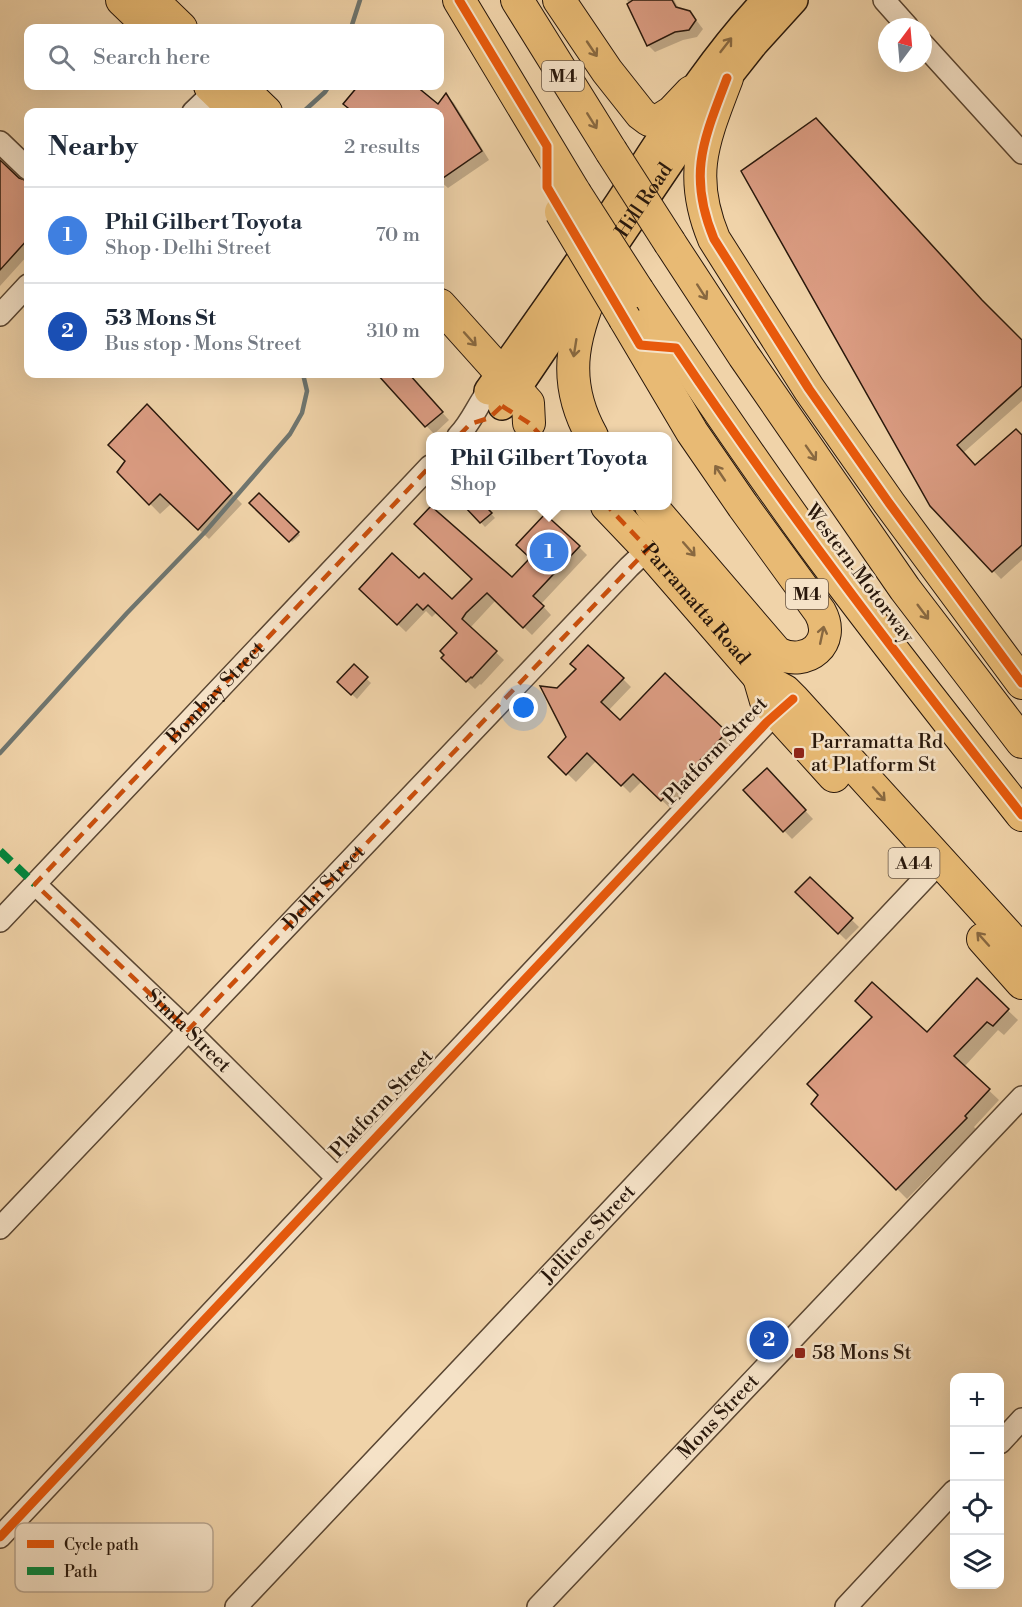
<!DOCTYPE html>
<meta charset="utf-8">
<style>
body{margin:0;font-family:"Libre Bodoni",serif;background:#f6f6f7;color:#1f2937}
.controls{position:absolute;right:18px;bottom:18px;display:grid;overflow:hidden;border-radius:12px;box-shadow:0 6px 24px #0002}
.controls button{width:54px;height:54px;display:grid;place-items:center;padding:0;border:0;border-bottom:2px solid #e0e1e3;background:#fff;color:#1f2937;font:30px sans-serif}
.compass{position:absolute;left:878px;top:18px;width:54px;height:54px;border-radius:50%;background:#fff;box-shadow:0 6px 24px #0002;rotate:16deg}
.you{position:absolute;left:524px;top:708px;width:21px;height:21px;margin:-15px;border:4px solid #fff;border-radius:50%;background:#1a73e8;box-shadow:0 0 0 9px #1a73e833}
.badge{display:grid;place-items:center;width:39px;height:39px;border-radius:50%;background:#7c3aed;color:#fff;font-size:20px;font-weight:700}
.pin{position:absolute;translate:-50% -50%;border:3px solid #fff;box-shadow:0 2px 6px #0006}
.popup{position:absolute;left:426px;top:432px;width:246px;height:78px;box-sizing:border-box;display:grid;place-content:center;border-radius:12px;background:#fff;filter:drop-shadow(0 2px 4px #0005);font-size:20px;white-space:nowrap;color:#747a83}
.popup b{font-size:22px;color:#1f2937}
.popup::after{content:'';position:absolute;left:50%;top:100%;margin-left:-12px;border:12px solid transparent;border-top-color:#fff}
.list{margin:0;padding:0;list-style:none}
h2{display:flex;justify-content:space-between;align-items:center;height:78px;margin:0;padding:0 24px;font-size:26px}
h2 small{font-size:20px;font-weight:400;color:#747a83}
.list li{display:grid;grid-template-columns:39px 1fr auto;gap:18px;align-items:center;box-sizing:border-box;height:96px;padding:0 24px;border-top:2px solid #e0e1e3}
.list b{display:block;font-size:22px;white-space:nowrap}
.list p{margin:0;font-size:20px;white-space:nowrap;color:#747a83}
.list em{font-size:20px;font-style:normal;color:#747a83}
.icon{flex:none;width:33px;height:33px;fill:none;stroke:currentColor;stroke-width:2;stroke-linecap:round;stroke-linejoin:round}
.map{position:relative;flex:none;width:1022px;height:1607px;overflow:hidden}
.search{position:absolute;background:#fff;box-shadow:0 6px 24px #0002;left:24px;top:24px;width:420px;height:66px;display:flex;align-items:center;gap:15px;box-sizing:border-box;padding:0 21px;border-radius:12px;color:#747a83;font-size:22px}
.panel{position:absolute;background:#fff;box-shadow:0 6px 24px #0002;left:24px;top:108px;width:420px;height:270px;border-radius:12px}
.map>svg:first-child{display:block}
.shadow{fill:#0003}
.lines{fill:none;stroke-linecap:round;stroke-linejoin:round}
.stream{stroke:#6f7670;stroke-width:4.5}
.building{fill:#db9c82;stroke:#28170b;stroke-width:1.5}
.minor-casing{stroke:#5a4632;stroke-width:24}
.major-casing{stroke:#28170b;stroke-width:30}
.highway-casing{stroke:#28170b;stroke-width:34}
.minor{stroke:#f5e2c7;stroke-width:21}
.major{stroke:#e8ba74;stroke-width:27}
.highway{stroke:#e8ba74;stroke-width:32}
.highway-bridge-casing{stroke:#28170b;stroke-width:34;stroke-linecap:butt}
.highway-bridge{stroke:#e8ba74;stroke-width:32}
.quiet{stroke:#00873e;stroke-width:8;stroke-dasharray:15 8;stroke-linecap:butt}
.cycleway-casing{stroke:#f5e2c7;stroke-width:13}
.cycleway{stroke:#e8590c;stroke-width:9}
.oneway{stroke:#886840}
.marked{fill:none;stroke:#cb4f0c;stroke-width:4.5;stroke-dasharray:12 8;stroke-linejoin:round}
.poi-dot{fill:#8f2418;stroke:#f5e2c7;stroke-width:2}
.labels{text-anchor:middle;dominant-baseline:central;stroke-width:5;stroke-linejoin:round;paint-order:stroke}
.shield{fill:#f5e2c7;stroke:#665443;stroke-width:1.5}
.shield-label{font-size:18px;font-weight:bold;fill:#28170b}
.street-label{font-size:20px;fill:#28170b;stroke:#f5e2c7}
.poi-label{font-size:20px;fill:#28170b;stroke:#f5e2c7;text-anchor:start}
.key{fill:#f5e2c7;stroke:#b8a58f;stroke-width:1.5}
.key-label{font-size:16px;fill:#28170b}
</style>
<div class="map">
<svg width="1022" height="1607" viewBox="0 0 1022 1607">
<rect width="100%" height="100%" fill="#f0d3a9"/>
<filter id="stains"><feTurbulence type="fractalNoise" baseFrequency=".00333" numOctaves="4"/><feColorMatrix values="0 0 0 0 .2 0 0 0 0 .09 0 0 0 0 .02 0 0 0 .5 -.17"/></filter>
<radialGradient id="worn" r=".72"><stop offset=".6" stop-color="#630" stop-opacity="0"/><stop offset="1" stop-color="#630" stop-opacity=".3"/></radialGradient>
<g class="shadow">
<polygon points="627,0 674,0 679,9 690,12 703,29 697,37 683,40 655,52 648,45"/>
<polygon points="360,86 395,86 402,92 407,86 413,86 438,106 446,95 454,103 489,160 448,188 440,181 440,112 350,112 352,111 345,104"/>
<polygon points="0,162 24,183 28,183 28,255 0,286"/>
<polygon points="990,310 1022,342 1022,401 963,453 975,466 1022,437 1022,560 1001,579 931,505"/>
<polygon points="379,374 407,374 449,420 434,434"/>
<polygon points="147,406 242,504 209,539 172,503 160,514 119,472 126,461"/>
<polygon points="259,495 300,535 292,542 252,503"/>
<polygon points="466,506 484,506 495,518 485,527"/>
<polygon points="579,547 587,555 541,604 551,615 532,635 496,600 470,628 504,660 481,685 480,684 475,689 443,658 459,633 437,612 432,617 426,611 406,632 361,589 419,580 452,602 512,579"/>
<polygon points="354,667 371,683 357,699 339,682"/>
<polygon points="665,675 734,742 670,808 642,781 630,793 597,760 576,782 550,757 568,738 558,690 623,679 631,687 608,711 620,722"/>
<polygon points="767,770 813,819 792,839 745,790"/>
<polygon points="810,879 859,927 846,940 797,892"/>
<polygon points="977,981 1018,1020 1004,1035 998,1030 964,1067 999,1100 974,1127 976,1129 907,1199 813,1104 927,1034"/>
</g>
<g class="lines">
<g class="stream">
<polyline points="351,28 360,0"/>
<polyline points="303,112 325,92 329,86"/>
<polyline points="0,753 127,613 205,532 290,434 302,413 307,391 303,374"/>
</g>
</g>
<g class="building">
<polygon points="633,0 672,0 676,7 690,11 696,20 689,30 675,32 647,46 627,4"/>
<polygon points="358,86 416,86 438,104 446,93 482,151 440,180 440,112 353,112 343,104"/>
<polygon points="816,118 982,300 1022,340 1022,386 957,445 975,465 1016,429 1022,435 1022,545 992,572 930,506 741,171"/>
<polygon points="0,160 19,178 28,181 28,239 0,270"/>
<polygon points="377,374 409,374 443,412 425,427"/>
<polygon points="147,404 232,493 198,530 160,494 149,505 117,472 125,461 108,445"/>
<polygon points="259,493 299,532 289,542 249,503"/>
<polygon points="431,506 512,577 530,558 516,545 545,514 580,546 533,596 544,606 523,628 487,593 466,613 462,619 497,651 472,678 471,677 466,682 441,658 444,655 440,651 457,633 428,605 423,610 417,604 397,625 359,589 392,553 419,578 424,573 452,599 472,579 414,524"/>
<polygon points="464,506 485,506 492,513 480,523"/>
<polygon points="588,645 624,678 601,702 620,720 665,673 727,732 661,801 633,774 621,786 587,753 566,775 548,757 566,737 540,686 557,688 576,669 570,664"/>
<polygon points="354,664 368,677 351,695 337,682"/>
<polygon points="767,768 806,810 783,832 743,790"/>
<polygon points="810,877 853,918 838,934 795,892"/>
<polygon points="977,978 1009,1009 993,1026 987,1022 954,1056 990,1089 965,1116 967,1118 896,1190 811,1104 818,1095 807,1084 872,1017 855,1001 872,982 927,1032"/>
</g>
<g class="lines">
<g class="minor-casing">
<g id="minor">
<polyline points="884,0 908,27"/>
<polyline points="923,44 1022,153"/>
<polyline points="193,112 220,86"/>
<polyline points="0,142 28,169"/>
<polyline points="0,315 28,285"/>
<path d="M 458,436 C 471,423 477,406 488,391"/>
<path id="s1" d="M 35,884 L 188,1030 L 337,1178"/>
<path id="s2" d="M 0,921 L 430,466"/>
<path id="s3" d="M 0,1228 L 629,567 L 648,549"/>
<polyline points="1000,1443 1022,1419"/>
<polyline points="0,1537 767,722 787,704"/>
<path id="s4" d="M 236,1607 L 940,862"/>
<path id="s5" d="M 538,1607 L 1022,1097"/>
<polyline points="846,1607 954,1491"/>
</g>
</g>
<g class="major-casing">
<g id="major">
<path d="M 488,391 C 531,330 575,269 616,207 C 663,136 707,62 766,0"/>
<path id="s6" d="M 502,406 L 516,390 L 727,78 L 754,44 L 794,0"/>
</g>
</g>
<g class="highway-casing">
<g id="highway">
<polyline points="122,0 151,28"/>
<polyline points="152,0 181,28"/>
<polyline points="459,0 575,193"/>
<polyline points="517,0 611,151"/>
<polyline points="559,0 607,71 641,114 649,120 658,121 672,112 691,92"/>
<path d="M 727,78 C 704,139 687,174 714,239 L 809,389 L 889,503 L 1022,683"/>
<polyline points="210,86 237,112"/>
<polyline points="239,86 266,112"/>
<polyline points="670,243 744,356 905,589 1022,742"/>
<path d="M 638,291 C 694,375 751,459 811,542 C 879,635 951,725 1022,815"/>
<polyline points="440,305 528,403 529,423"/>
<path d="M 625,319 L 692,432 L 743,506 L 820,612 C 837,643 807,668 777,653 L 651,506"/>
<path d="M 592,436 C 554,368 581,320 607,254"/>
<path id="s7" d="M 607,506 L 648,549 L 759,677 L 785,691 L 793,699 L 1022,951"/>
<polyline points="759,677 766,701 834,776"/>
<polyline points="983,939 1022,983"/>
</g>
</g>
<use href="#minor" class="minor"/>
<use href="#major" class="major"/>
<use href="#highway" class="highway"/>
<g class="highway-bridge-casing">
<g id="highway-bridge">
<polyline points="611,151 670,243"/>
<polyline points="575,193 638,291"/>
<polyline points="561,212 625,319"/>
</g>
</g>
<use href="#highway-bridge" class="highway-bridge"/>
<polyline class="quiet" points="0,851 35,884"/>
<g class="cycleway-casing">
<g id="cycleway">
<path d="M 459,0 L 547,146 L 547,187 L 640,345 L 676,348 C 784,509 902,662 1022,815"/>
<path d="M 727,78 C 704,139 687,174 714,239 L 809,389 L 889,503 L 1022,683"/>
<polyline points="0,1537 767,722 793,699"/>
</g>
</g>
<use href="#cycleway" class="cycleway"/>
</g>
<defs><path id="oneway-shaft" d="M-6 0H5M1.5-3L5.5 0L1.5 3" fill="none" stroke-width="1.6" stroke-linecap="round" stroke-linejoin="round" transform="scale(1.5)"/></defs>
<g class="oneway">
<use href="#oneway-shaft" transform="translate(726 45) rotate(-52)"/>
<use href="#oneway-shaft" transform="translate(592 49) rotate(56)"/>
<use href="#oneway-shaft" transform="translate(592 121) rotate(58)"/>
<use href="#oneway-shaft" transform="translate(702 292) rotate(57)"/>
<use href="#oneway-shaft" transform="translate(470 339) rotate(48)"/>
<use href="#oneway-shaft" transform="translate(575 348) rotate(99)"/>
<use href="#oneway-shaft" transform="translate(811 453) rotate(55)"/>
<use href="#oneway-shaft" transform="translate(720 473) rotate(-124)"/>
<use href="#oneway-shaft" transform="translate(689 549) rotate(49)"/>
<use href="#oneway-shaft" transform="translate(923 612) rotate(53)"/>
<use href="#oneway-shaft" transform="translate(822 635) rotate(-78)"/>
<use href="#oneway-shaft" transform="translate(879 794) rotate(48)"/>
<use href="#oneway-shaft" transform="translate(983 939) rotate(-132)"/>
</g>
<path class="marked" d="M 502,406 L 529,423 L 648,549 L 188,1030 L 35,884 L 470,424 L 489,418 Z"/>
<g class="poi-dot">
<rect x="793" y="747" width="12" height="12" rx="3"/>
<rect x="794" y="1347" width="12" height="12" rx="3"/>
</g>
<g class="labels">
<g class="shield">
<rect x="542" y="61" width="42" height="30" rx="4.5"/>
<rect x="786" y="579" width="42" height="30" rx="4.5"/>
<rect x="888.5" y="848" width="51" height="30" rx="4.5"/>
</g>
<g class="shield-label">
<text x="563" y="76">M4</text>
<text x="807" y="594">M4</text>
<text x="914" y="863">A44</text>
</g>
<g class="street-label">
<text stroke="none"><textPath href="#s6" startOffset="250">Hill Road</textPath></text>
<text transform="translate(859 574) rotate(53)">Western Motorway</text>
<text stroke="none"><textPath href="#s7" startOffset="132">Parramatta Road</textPath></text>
<text stroke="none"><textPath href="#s2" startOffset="314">Bombay Street</textPath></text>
<text transform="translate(716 751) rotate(-46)">Platform Street</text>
<text stroke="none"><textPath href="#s3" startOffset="470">Delhi Street</textPath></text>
<text stroke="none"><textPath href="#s1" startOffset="212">Simla Street</textPath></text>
<text transform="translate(382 1104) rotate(-47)">Platform Street</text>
<text stroke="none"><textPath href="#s4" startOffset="513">Jellicoe Street</textPath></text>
<text stroke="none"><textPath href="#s5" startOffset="262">Mons Street</textPath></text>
</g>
<g class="poi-label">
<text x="811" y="742">Parramatta Rd<tspan x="811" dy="23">at Platform St</tspan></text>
<text x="812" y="1353">58 Mons St</text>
</g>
</g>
<rect x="15" y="1523" width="198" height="69" rx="9" class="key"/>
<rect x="27" y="1540" width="27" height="8" fill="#e8590c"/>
<rect x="27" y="1567" width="27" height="8" fill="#00873e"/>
<g class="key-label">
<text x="64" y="1550">Cycle path</text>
<text x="64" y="1577">Path</text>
</g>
<rect width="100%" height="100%" filter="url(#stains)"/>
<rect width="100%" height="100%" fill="url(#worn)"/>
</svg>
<div class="controls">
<button>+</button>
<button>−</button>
<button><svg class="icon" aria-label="locate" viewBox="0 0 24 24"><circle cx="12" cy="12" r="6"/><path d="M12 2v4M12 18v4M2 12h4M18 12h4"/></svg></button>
<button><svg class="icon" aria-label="layers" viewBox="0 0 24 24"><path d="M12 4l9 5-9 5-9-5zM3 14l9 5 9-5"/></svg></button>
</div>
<svg class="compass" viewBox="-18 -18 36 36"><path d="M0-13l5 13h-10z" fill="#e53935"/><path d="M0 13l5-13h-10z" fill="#747a83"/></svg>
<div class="you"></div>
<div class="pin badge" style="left:549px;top:552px;background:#3f7fe0">1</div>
<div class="popup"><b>Phil Gilbert Toyota</b>Shop</div>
<div class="pin badge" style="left:769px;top:1340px;background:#1a4fb4">2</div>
<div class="search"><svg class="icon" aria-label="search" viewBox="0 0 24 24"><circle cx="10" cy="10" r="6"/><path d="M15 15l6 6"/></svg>Search here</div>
<section class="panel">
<h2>Nearby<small>2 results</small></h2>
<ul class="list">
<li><span class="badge" style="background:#3f7fe0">1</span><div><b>Phil Gilbert Toyota</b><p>Shop · Delhi Street</p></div><em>70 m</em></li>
<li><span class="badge" style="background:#1a4fb4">2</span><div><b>53 Mons St</b><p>Bus stop · Mons Street</p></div><em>310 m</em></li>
</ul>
</section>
</div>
